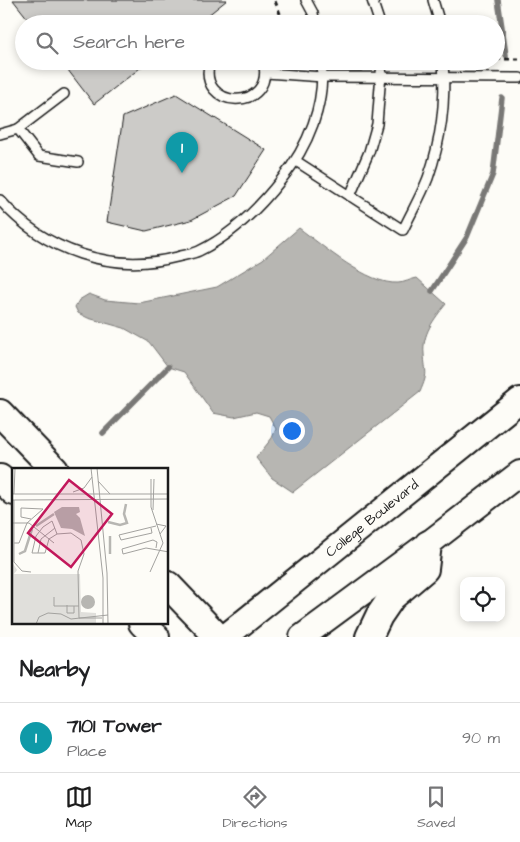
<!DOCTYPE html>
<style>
body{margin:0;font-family:"Architects Daughter",sans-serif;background:#f6f6f6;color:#202124}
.controls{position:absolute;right:15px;bottom:15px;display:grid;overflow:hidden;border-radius:10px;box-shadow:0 2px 8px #0003}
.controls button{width:45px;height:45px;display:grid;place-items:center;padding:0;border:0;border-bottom:1px solid #e0e0e0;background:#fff;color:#202124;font:25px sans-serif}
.you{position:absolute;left:291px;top:430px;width:18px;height:18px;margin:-12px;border:4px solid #fff;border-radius:50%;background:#1a73e8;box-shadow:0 0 0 8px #1a73e833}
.badge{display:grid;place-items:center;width:32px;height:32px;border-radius:50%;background:#1c1c1c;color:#fff;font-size:16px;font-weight:700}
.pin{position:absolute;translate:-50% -41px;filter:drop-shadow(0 1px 2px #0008)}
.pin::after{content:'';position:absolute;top:26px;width:18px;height:15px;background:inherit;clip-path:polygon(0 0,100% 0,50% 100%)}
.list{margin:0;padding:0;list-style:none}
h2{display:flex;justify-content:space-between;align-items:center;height:65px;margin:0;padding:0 20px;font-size:21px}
h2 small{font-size:16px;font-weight:400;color:#757577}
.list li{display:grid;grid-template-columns:32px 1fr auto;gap:15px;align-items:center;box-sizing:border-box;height:70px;padding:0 20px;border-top:1px solid #e0e0e0}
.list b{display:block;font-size:19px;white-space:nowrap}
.list p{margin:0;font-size:16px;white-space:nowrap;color:#757577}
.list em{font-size:16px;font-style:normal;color:#757577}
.icon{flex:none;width:28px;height:28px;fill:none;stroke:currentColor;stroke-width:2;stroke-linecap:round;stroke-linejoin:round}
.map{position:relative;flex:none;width:520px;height:637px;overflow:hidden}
.search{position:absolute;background:#fff;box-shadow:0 2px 8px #0003;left:15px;right:15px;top:15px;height:55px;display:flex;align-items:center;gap:12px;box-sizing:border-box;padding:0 18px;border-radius:28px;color:#757577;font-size:19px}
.sheet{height:135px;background:#fff}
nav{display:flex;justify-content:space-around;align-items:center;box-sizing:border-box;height:70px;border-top:1px solid #e0e0e0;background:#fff;font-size:14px;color:#757577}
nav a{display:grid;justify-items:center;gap:2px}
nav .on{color:#1c1c1c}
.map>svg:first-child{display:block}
.water{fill:#b7b6b2;stroke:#797876}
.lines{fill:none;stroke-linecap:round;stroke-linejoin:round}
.stream{stroke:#797876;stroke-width:5.5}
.building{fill:#cccbc8;stroke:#1c1c1c}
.service-casing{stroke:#1c1c1c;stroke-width:12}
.secondary-casing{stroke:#1c1c1c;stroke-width:28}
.primary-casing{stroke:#1c1c1c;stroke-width:30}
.path{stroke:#1c1c1c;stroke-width:3;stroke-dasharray:5 4;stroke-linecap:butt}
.service{stroke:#fdfcf7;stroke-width:9}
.secondary{stroke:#fdfcf7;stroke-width:24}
.primary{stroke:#fdfcf7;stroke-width:26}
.labels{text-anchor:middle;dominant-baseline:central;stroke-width:4;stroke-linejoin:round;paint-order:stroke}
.street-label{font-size:14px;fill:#1c1c1c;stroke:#fdfcf7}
.inset-river{fill:none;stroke:#b7b6b2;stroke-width:2.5}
.inset-road{fill:none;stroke:#a3a29f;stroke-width:1}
.view{fill:#c2185b;fill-opacity:0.15;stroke:#c2185b;stroke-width:2.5}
.inset-edge{fill:none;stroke:#1c1c1c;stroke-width:2.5}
</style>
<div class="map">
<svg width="520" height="637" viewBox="0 0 520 637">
<rect width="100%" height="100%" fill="#fdfcf7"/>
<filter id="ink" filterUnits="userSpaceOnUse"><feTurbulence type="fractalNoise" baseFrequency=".02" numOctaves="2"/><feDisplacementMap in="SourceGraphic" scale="10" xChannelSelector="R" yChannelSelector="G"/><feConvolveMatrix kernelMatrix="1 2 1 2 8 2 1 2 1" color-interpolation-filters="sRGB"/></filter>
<g filter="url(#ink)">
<path class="water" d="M 299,228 C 323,246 368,285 398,283 C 404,283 411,279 417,278 L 446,304 C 434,319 422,334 424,354 C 425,374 429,371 420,392 L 293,492 L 272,478 L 256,458 L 272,438 L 276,429 L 269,416 L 256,412 L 234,417 L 213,413 L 184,372 L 168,367 L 149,342 L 124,328 L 88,318 L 78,313 L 75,307 L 79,300 L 89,294 L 105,300 L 139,303 L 217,287 L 263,259 Z"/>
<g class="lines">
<g class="stream">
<polyline points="498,0 506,55"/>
<polyline points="432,291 467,237 493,174 502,98"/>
<polyline points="103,433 168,367"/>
</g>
</g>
<g class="building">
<polygon points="13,0 227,0 197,24 32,24"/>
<polygon points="61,61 149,61 94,104"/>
<polygon points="176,94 266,150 236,196 191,220 146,231 107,222 123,117"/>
</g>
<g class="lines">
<g class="service-casing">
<g id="service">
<polyline points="306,0 313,13 315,24"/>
<polyline points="372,0 380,24"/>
<polyline points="433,0 440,24"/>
<path d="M 210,61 C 195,111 277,113 263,61"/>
<polyline points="266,73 323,77 520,78"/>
<polyline points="18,129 39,156 78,162"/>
<polyline points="0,134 18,129 64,94"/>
<path d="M 296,161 L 403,230 C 411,213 421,196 428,178 C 441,141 446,101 443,61"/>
<polyline points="350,196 369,152 377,124 382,61"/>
<path d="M 0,200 C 44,251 112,274 177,257 C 184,255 193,254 199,251 C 232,235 259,208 281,180 C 308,147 326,104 321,61"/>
</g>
</g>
<g class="secondary-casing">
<g id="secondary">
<path id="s1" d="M 225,637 L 520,400"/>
<polyline points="302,637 428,544 520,473"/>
</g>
</g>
<g class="primary-casing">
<g id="primary">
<polyline points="0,413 55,470"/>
<polyline points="0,478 14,492"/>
<polyline points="168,585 218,637"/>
<polyline points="142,623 156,637"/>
<polyline points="369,637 379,616 392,597 425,569 428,544"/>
</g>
</g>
<g class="path">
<polyline points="275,1 284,24"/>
<polyline points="496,59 520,59"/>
</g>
<use href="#service" class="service"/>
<use href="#secondary" class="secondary"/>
<use href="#primary" class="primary"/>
</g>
</g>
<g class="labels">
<g class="street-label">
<text stroke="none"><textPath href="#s1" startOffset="189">College Boulevard</textPath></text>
</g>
</g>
<g transform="translate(12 468)">
<rect width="156" height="156" fill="#fdfcf7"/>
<path d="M 0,94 L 5,102 L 2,106 L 68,106 L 69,144 L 84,145 L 84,156 L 1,156 Z" fill="#e0dfdb"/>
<path d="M 50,39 L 67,39 L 68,44 L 64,46 L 68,50 L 73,68 L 60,61 L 49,60 L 42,44 ZM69 134a7 7 0 1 1 14 0a7 7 0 1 1-14 0Z" fill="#b7b6b2"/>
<path class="inset-river" d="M 96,54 L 108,57 L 115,55 L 112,46 L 114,36M 24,58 L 42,46M 7,86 L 13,83 L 20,61M 98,86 L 98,68"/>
<path class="inset-road" d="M 79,0 L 91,110 L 91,156M 85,0 L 95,105 L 96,156M 86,13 L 98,26M 61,24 L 72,20 L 80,9M 0,26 L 157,26M 2,26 L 3,0M 0,32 L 157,31M 2,32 L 2,94 L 10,103 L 19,104M 141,42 L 142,11M 0,55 L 17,55 L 42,75M 144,56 L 154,58 L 148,66M 139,60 L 140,65 L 109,72 L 107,67 L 144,58M 45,66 L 40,53 L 31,59 L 24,68 L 20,85 L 33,85 L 37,71 L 45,66 L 59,65 L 69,72 L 72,86 L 66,103 L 67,150M 2,75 L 7,75 L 15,55 L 31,41 L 9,40 L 9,49 L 19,51M 144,80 L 145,74 L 141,72 L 110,81 L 111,86 L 134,80 L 157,84M 26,85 L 29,71 L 43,60M 138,104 L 151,75 L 139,39 L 139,11M 42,129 L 42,138 L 67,138M 55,137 L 55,145 L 62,145 L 62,138M 67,150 L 90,150M 24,156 L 27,149 L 36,145 L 49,146 L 59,151 L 96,147"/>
<path class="view" d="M 57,12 L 100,46 L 59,99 L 16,65 Z"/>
<rect width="156" height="156" class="inset-edge"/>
</g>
</svg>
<div class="controls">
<button><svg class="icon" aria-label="locate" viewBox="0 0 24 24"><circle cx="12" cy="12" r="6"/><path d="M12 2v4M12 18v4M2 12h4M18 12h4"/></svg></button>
</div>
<div class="you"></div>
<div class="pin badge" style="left:182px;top:173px;background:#0f9aa8">1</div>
<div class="search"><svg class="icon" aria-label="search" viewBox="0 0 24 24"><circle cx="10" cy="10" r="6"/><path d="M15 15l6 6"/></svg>Search here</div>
</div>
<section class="sheet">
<h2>Nearby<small></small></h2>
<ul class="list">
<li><span class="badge" style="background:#0f9aa8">1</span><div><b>7101 Tower</b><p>Place</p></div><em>90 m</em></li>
</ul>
</section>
<nav>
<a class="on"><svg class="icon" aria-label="map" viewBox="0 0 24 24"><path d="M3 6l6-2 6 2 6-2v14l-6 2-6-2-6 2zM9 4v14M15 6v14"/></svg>Map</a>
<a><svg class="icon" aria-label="directions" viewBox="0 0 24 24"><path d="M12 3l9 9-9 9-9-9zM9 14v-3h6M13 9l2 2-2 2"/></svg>Directions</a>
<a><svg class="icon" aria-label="saved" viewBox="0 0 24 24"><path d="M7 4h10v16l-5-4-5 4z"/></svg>Saved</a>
</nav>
